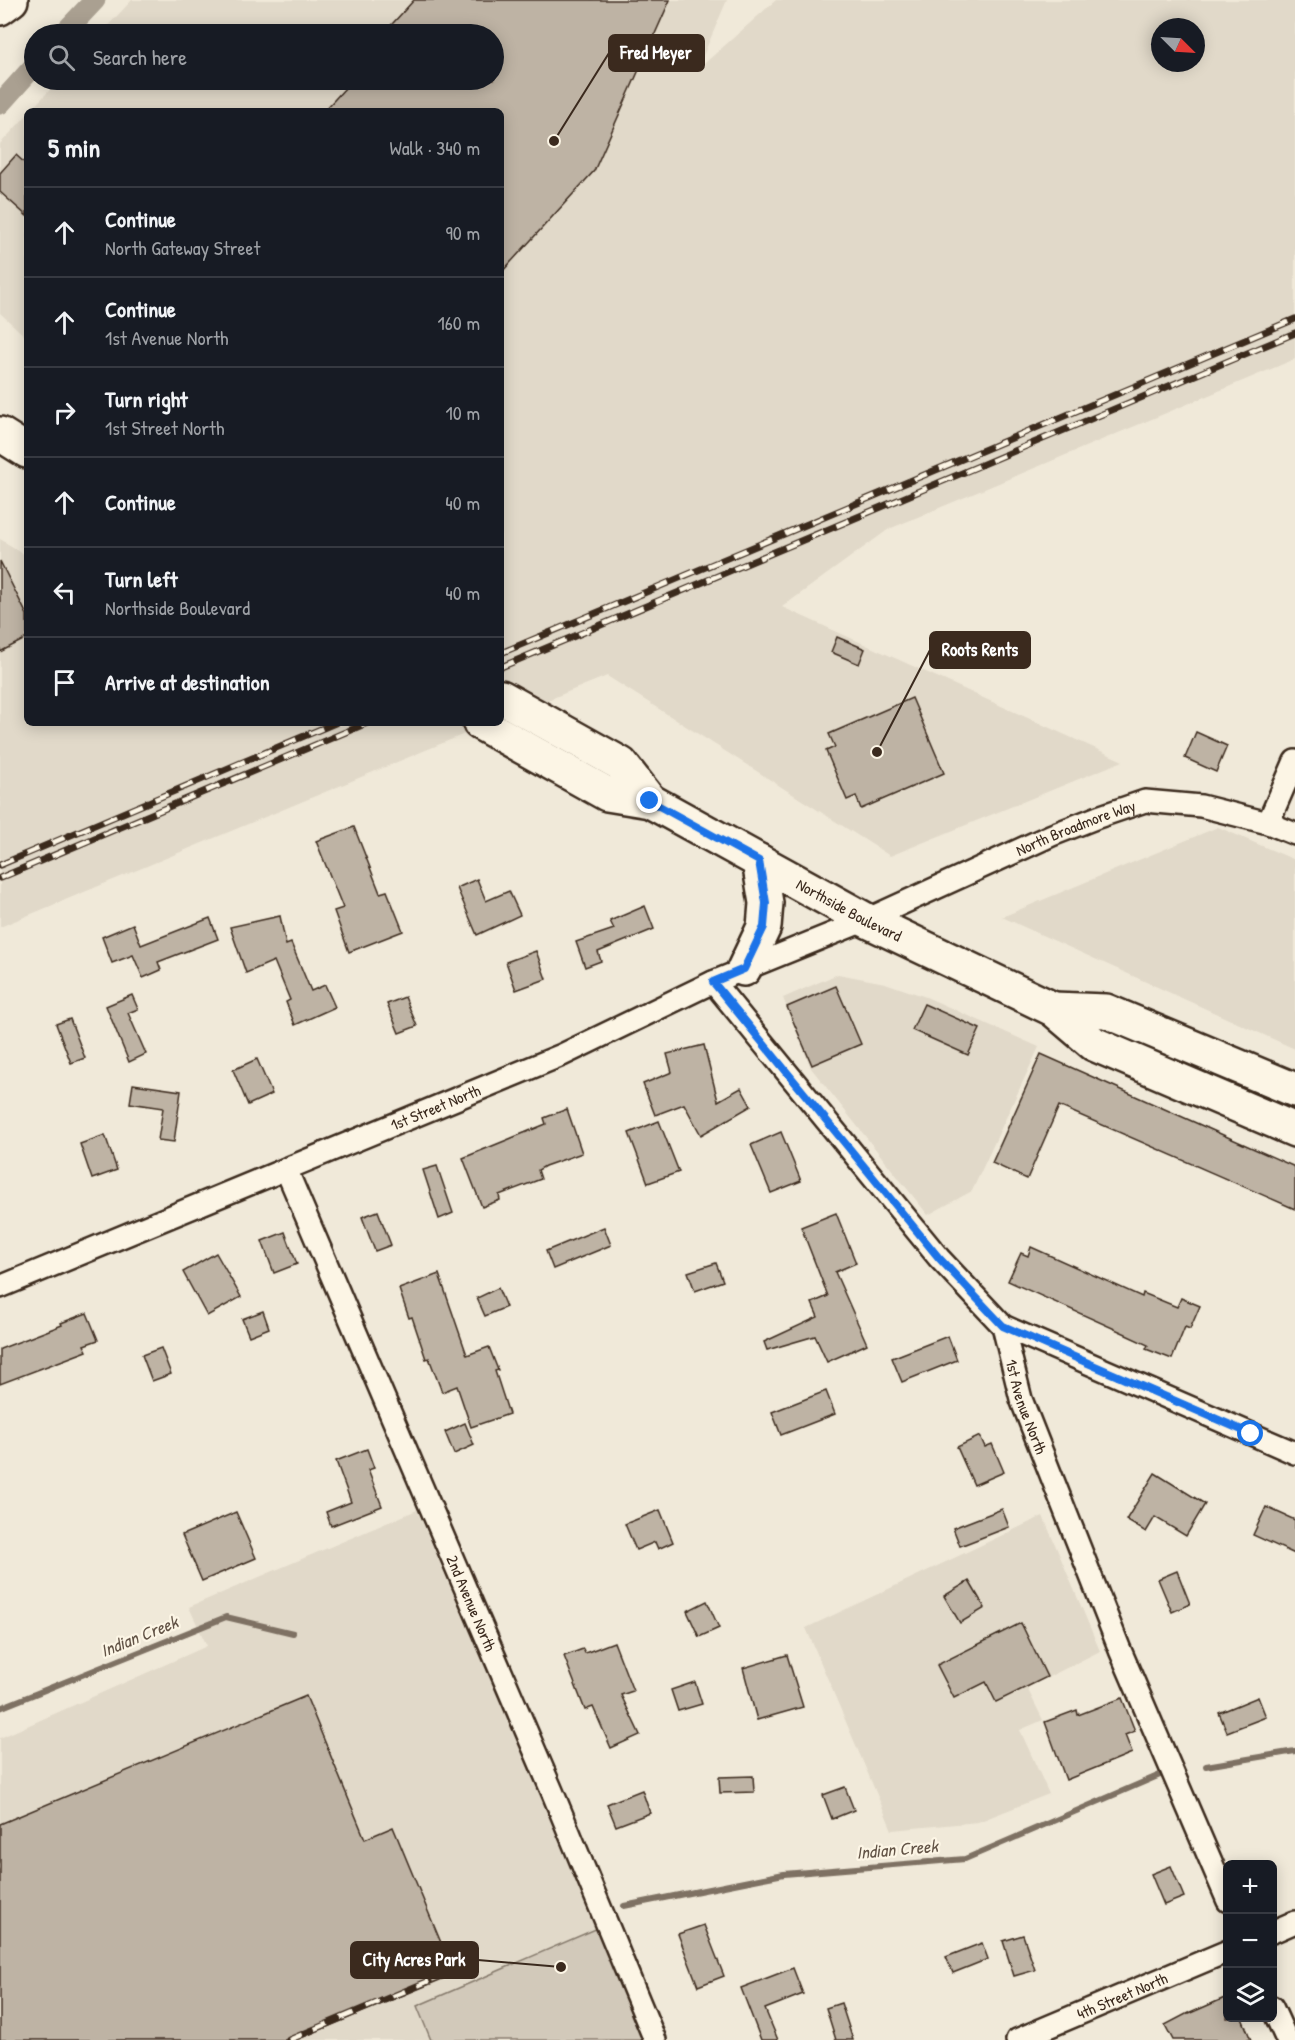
<!DOCTYPE html>
<meta charset="utf-8">
<style>
body{margin:0;font-family:"Patrick Hand",sans-serif;background:#242831;color:#f1f3f6}
.controls{position:absolute;right:18px;bottom:18px;display:grid;overflow:hidden;border-radius:9px;box-shadow:0 3px 15px #0003}
.controls button{width:54px;height:54px;display:grid;place-items:center;padding:0;border:0;border-bottom:2px solid #363941;background:#171b24;color:#f1f3f6;font:30px sans-serif}
.compass{position:absolute;left:1151px;top:18px;width:54px;height:54px;border-radius:50%;background:#171b24;box-shadow:0 3px 15px #0003;rotate:114deg}
.stop{position:absolute;width:18px;height:18px;margin:-14px;border:4px solid #1a73e8;border-radius:50%;background:#fff}
.stop.end{background:#1a73e8;border-color:#fff;box-shadow:0 2px 6px #0008}
.list{margin:0;padding:0;list-style:none}
h2{display:flex;justify-content:space-between;align-items:center;height:78px;margin:0;padding:0 24px;font-size:26px}
h2 small{font-size:20px;font-weight:400;color:#9ea1a6}
.list li{display:grid;grid-template-columns:39px 1fr auto;gap:18px;align-items:center;box-sizing:border-box;height:90px;padding:0 24px;border-top:2px solid #363941}
.list b{display:block;font-size:22px;white-space:nowrap}
.list p{margin:0;font-size:20px;white-space:nowrap;color:#9ea1a6}
.list em{font-size:20px;font-style:normal;color:#9ea1a6}
.icon{flex:none;width:33px;height:33px;fill:none;stroke:currentColor;stroke-width:2;stroke-linecap:round;stroke-linejoin:round}
.map{position:relative;flex:none;width:1295px;height:2040px;overflow:hidden}
.search{position:absolute;background:#171b24;box-shadow:0 3px 15px #0003;left:24px;top:24px;width:480px;height:66px;display:flex;align-items:center;gap:15px;box-sizing:border-box;padding:0 21px;border-radius:33px;color:#9ea1a6;font-size:22px}
.panel{position:absolute;background:#171b24;box-shadow:0 3px 15px #0003;left:24px;top:108px;width:480px;height:618px;border-radius:9px}
.map>svg:first-child{display:block}
.built{fill:#e1d9c9;fill-rule:evenodd}
.green{fill:#d2c9ba;stroke:#867a6c;stroke-width:1.5}
.lines{fill:none;stroke-linecap:round;stroke-linejoin:round}
.stream{stroke:#7e7163;stroke-width:6}
.canal{stroke:#aaa091;stroke-width:21}
.building{fill:#beb3a4;stroke:#3b2a1e;stroke-width:1.5}
.minor-casing{stroke:#3b2a1e;stroke-width:26}
.primary-casing{stroke:#3b2a1e;stroke-width:38}
.minor{stroke:#fcf5e5;stroke-width:21}
.primary{stroke:#fcf5e5;stroke-width:33}
.rail-casing{stroke:#3b2a1e;stroke-width:7}
.rail{stroke:#fcf5e5;stroke-width:4.5;stroke-dasharray:14;stroke-linecap:butt}
.route{stroke:#1a73e8;stroke-width:8}
.labels{text-anchor:middle;dominant-baseline:central;stroke-width:4.5;stroke-linejoin:round;paint-order:stroke}
.street-label{font-size:16px;fill:#3b2a1e;stroke:#fcf5e5}
.water-label{font-size:18px;font-style:italic;fill:#625346;stroke:#fcf5e5}
.leader{fill:none;stroke:#3b2a1e;stroke-width:2}
.callout-dot{fill:#3b2a1e;stroke:#fcf5e5;stroke-width:2}
.callout{fill:#3b2a1e;stroke:#3b2a1e;stroke-width:2}
.callout-label{font-size:18px;text-anchor:middle;font-weight:bold;fill:#fff}
</style>
<div class="map">
<svg width="1295" height="2040" viewBox="0 0 1295 2040">
<rect width="100%" height="100%" fill="#f0e9d9"/>
<filter id="ink" filterUnits="userSpaceOnUse"><feTurbulence type="fractalNoise" baseFrequency=".0167" numOctaves="2"/><feDisplacementMap in="SourceGraphic" scale="12" xChannelSelector="R" yChannelSelector="G"/><feConvolveMatrix kernelMatrix="1 2 1 2 8 2 1 2 1" color-interpolation-filters="sRGB"/></filter>
<g filter="url(#ink)">
<g class="built">
<path d="M 132,0 L 727,0 L 697,70 L 776,0 L 1295,0 L 1295,359 L 889,529 L 782,607 L 1123,761 L 890,856 L 607,676 L 501,719 L 501,111 L 30,111 L 59,80 L 494,80 L 494,34 L 100,34 ZM 1160,27 L 1196,27 L 1196,63 L 1160,63 Z"/>
<polygon points="27,115 27,338 0,313 0,144"/>
<polygon points="0,539 27,556 27,723 491,723 0,927"/>
<polygon points="1218,827 1295,860 1295,1049 1002,917"/>
<polygon points="838,974 885,983 926,997 1039,1047 972,1191 928,1215 811,1068 783,998"/>
<polygon points="417,1510 598,1928 417,2006 431,2040 0,2040 0,1738 207,1646 189,1607"/>
<polygon points="1043,1516 1100,1651 1027,1688 1043,1720 1020,1730 1049,1794 978,1822 892,1830 806,1628"/>
</g>
<polygon class="green" points="598,1928 645,2040 431,2040 417,2006"/>
<g class="lines">
<g class="stream">
<polyline points="0,1708 226,1617 293,1633"/>
<polyline points="1206,1766 1295,1751"/>
<polyline points="624,1906 784,1874 965,1859 1160,1775"/>
</g>
<g class="canal">
<polyline points="63,34 95,0"/>
<polyline points="0,104 34,66"/>
</g>
</g>
<g class="building">
<polygon points="414,0 670,0 594,171 501,273 501,111 324,111 347,86 347,80 494,80 494,34 383,34"/>
<polygon points="16,155 27,165 27,216 0,192 0,173"/>
<polygon points="0,561 27,615 27,638 0,652"/>
<polygon points="837,637 865,649 859,664 831,652"/>
<polygon points="912,698 944,773 861,809 856,796 847,800 826,751 835,747 829,734"/>
<polygon points="1196,732 1227,746 1216,772 1185,758"/>
<polygon points="354,827 380,893 387,891 403,931 349,952 334,911 343,908 316,841"/>
<polygon points="477,879 486,901 509,891 520,915 477,935 457,888"/>
<polygon points="645,906 654,929 598,952 601,961 585,967 576,942 614,929 610,921"/>
<polygon points="280,916 286,945 291,943 311,991 325,985 335,1007 295,1025 286,1002 290,1000 274,961 246,973 230,927"/>
<polygon points="210,918 218,939 158,962 161,970 143,978 133,955 112,963 102,937 133,924 141,945"/>
<polygon points="536,951 546,979 516,990 506,962"/>
<polygon points="836,986 861,1044 812,1065 787,1007"/>
<polygon points="132,995 138,1009 128,1013 146,1054 129,1062 106,1006"/>
<polygon points="405,997 417,1026 399,1033 387,1004"/>
<polygon points="924,1004 980,1029 968,1055 912,1030"/>
<polygon points="70,1019 85,1058 71,1063 56,1024"/>
<polygon points="704,1045 718,1101 741,1088 751,1106 701,1135 684,1104 655,1115 643,1084 672,1072 667,1054"/>
<polygon points="1041,1054 1295,1167 1295,1209 1059,1106 1027,1179 992,1163"/>
<polygon points="257,1059 272,1094 248,1105 233,1070"/>
<polygon points="133,1084 181,1091 174,1142 158,1140 163,1108 130,1103"/>
<polygon points="567,1109 582,1153 545,1166 538,1170 541,1179 499,1195 500,1200 482,1207 463,1158 546,1124 544,1118"/>
<polygon points="659,1121 679,1172 648,1183 629,1133"/>
<polygon points="781,1132 801,1181 771,1193 751,1145"/>
<polygon points="105,1135 117,1170 92,1179 80,1144"/>
<polygon points="437,1166 453,1213 439,1219 423,1170"/>
<polygon points="378,1211 391,1245 375,1251 362,1217"/>
<polygon points="836,1213 856,1263 835,1272 867,1344 827,1362 815,1336 767,1350 764,1342 818,1317 812,1303 828,1296 801,1227"/>
<polygon points="604,1227 611,1245 553,1269 546,1251"/>
<polygon points="285,1232 297,1264 274,1273 262,1241"/>
<polygon points="1031,1247 1142,1297 1143,1293 1177,1307 1181,1298 1200,1306 1190,1329 1185,1327 1172,1359 1146,1349 1148,1345 1126,1335 1126,1334 1008,1281 1021,1253 1028,1256"/>
<polygon points="216,1253 241,1297 207,1316 183,1272"/>
<polygon points="716,1263 723,1281 695,1291 688,1272"/>
<polygon points="439,1274 467,1355 489,1347 498,1370 495,1371 509,1414 471,1427 457,1386 442,1392 429,1358 426,1359 412,1317 409,1318 399,1289"/>
<polygon points="498,1288 506,1307 485,1316 477,1298"/>
<polygon points="263,1311 269,1328 249,1336 242,1319"/>
<polygon points="87,1313 98,1340 84,1345 87,1351 0,1384 0,1349 62,1325 61,1323"/>
<polygon points="948,1336 957,1360 902,1382 892,1358"/>
<polygon points="161,1348 171,1374 152,1381 142,1355"/>
<polygon points="826,1391 835,1414 781,1435 772,1412"/>
<polygon points="465,1423 474,1445 454,1454 445,1432"/>
<polygon points="980,1436 985,1447 992,1444 1004,1472 974,1485 957,1447"/>
<polygon points="367,1449 374,1468 368,1470 382,1506 331,1526 326,1512 351,1502 336,1461"/>
<polygon points="1155,1473 1205,1504 1186,1536 1155,1517 1146,1532 1126,1520"/>
<polygon points="1266,1507 1295,1520 1295,1554 1253,1535"/>
<polygon points="1002,1509 1009,1527 960,1546 953,1528"/>
<polygon points="660,1510 673,1542 658,1549 655,1542 636,1550 625,1524"/>
<polygon points="236,1512 256,1558 202,1581 182,1535"/>
<polygon points="1177,1571 1190,1604 1172,1612 1158,1579"/>
<polygon points="969,1581 985,1608 960,1623 944,1596"/>
<polygon points="707,1601 719,1628 699,1637 687,1611"/>
<polygon points="1021,1623 1047,1677 996,1702 986,1682 954,1698 937,1665"/>
<polygon points="614,1642 633,1691 621,1695 640,1735 611,1748 593,1707 585,1710 564,1656 583,1649 585,1653"/>
<polygon points="787,1655 803,1707 757,1720 743,1668"/>
<polygon points="695,1682 702,1704 678,1711 671,1690"/>
<polygon points="306,1696 365,1839 393,1827 454,1974 296,2040 0,2040 0,1824"/>
<polygon points="1258,1697 1266,1717 1227,1732 1219,1713"/>
<polygon points="1122,1698 1135,1731 1125,1735 1132,1753 1066,1780 1045,1722 1077,1710 1078,1715"/>
<polygon points="753,1776 754,1792 720,1793 719,1777"/>
<polygon points="845,1787 854,1810 832,1819 823,1795"/>
<polygon points="642,1790 650,1813 616,1826 607,1804"/>
<polygon points="1171,1866 1184,1897 1164,1905 1151,1874"/>
<polygon points="704,1925 724,1976 698,1986 678,1934"/>
<polygon points="1023,1935 1035,1970 1014,1976 1003,1941"/>
<polygon points="982,1943 988,1959 953,1973 946,1957"/>
<polygon points="793,1968 803,1994 765,2009 778,2040 761,2040 741,1988"/>
<polygon points="1227,1997 1227,2018 1242,2018 1251,2040 1173,2040 1165,2025 1188,2013 1188,2014"/>
<polygon points="841,2003 853,2040 836,2040 826,2008"/>
</g>
<g class="lines">
<g class="minor-casing">
<g id="minor">
<polyline points="1268,823 1295,761"/>
<path id="s1" d="M 713,982 L 939,1258 L 1003,1326 L 1021,1399 L 1120,1650 L 1228,1901"/>
<path id="s2" d="M 286,1169 L 552,1791 L 655,2040"/>
<path id="s3" d="M 0,1287 L 562,1055 L 713,982 L 866,920 L 1052,835 L 1098,817 L 1145,801 L 1201,806 L 1268,823 L 1295,834"/>
<polyline points="1003,1326 1295,1453"/>
<polyline points="1272,1932 1295,1922"/>
<polyline points="1272,2007 1287,2040"/>
<path id="s4" d="M 1017,2040 L 1228,1951"/>
</g>
</g>
<g class="primary-casing">
<g id="primary">
<polyline points="0,8 11,0"/>
<polyline points="0,434 27,451"/>
<polyline points="501,697 621,764 650,801"/>
<path id="s5" d="M 480,723 L 607,794 L 650,801 L 866,920 L 1053,1009 L 1094,1044 L 1295,1130"/>
<polyline points="744,969 764,927 766,903 759,861"/>
<polyline points="1053,1009 1106,1011 1295,1090"/>
</g>
</g>
<use href="#minor" class="minor"/>
<use href="#primary" class="primary"/>
<g class="rail-casing">
<g id="rail">
<polyline points="501,653 1295,319"/>
<polyline points="501,667 1295,333"/>
<polyline points="0,865 335,723"/>
<polyline points="0,878 367,723"/>
<polyline points="289,2040 429,1981"/>
</g>
</g>
<use href="#rail" class="rail"/>
</g>
</g>
<g class="lines" filter="url(#ink)">
<polyline class="route" points="650,801 759,861 766,903 764,927 744,969 713,982 939,1258 1003,1326 1251,1434"/>
</g>
<g class="labels">
<g class="street-label">
<text stroke="none"><textPath href="#s3" startOffset="1170">North Broadmore Way</textPath></text>
<text stroke="none"><textPath href="#s5" startOffset="416">Northside Boulevard</textPath></text>
<text stroke="none"><textPath href="#s3" startOffset="471">1st Street North</textPath></text>
<text stroke="none"><textPath href="#s1" startOffset="534">1st Avenue North</textPath></text>
<text stroke="none"><textPath href="#s2" startOffset="472">2nd Avenue North</textPath></text>
<text stroke="none"><textPath href="#s4" startOffset="114">4th Street North</textPath></text>
</g>
<g class="water-label">
<text transform="translate(139 1636) rotate(-22)">Indian Creek</text>
<text transform="translate(897 1849) rotate(-5)">Indian Creek</text>
</g>
</g>
<path class="leader" d="M554 141L609 53M877 752L930 650M561 1967L478 1960"/>
<g class="callout-dot">
<circle cx="554" cy="141" r="6"/>
<circle cx="877" cy="752" r="6"/>
<circle cx="561" cy="1967" r="6"/>
</g>
<g class="callout">
<rect x="609" y="35" width="95" height="36" rx="6"/>
<rect x="930" y="632" width="100" height="36" rx="6"/>
<rect x="351" y="1942" width="127" height="36" rx="6"/>
</g>
<g class="callout-label">
<text x="656" y="59">Fred Meyer</text>
<text x="980" y="656">Roots Rents</text>
<text x="414" y="1966">City Acres Park</text>
</g>
</svg>
<div class="controls">
<button>+</button>
<button>−</button>
<button><svg class="icon" aria-label="layers" viewBox="0 0 24 24"><path d="M12 4l9 5-9 5-9-5zM3 14l9 5 9-5"/></svg></button>
</div>
<svg class="compass" viewBox="-18 -18 36 36"><path d="M0-13l5 13h-10z" fill="#e53935"/><path d="M0 13l5-13h-10z" fill="#9ea1a6"/></svg>
<div class="stop" style="left:1251px;top:1434px"></div>
<div class="stop end" style="left:650px;top:801px"></div>
<div class="search"><svg class="icon" aria-label="search" viewBox="0 0 24 24"><circle cx="10" cy="10" r="6"/><path d="M15 15l6 6"/></svg>Search here</div>
<section class="panel">
<h2>5 min<small>Walk · 340 m</small></h2>
<ul class="list">
<li><svg class="icon" aria-label="ahead" viewBox="0 0 24 24"><path d="M12 20V5M6 11l6-6 6 6"/></svg><div><b>Continue</b><p>North Gateway Street</p></div><em>90 m</em></li>
<li><svg class="icon" aria-label="ahead" viewBox="0 0 24 24"><path d="M12 20V5M6 11l6-6 6 6"/></svg><div><b>Continue</b><p>1st Avenue North</p></div><em>160 m</em></li>
<li><svg class="icon" aria-label="right" viewBox="0 0 24 24"><path d="M7 20v-9h11M14 6l5 5-5 5"/></svg><div><b>Turn right</b><p>1st Street North</p></div><em>10 m</em></li>
<li><svg class="icon" aria-label="ahead" viewBox="0 0 24 24"><path d="M12 20V5M6 11l6-6 6 6"/></svg><div><b>Continue</b></div><em>40 m</em></li>
<li><svg class="icon" aria-label="left" viewBox="0 0 24 24"><path d="M17 20v-9H6M10 6l-5 5 5 5"/></svg><div><b>Turn left</b><p>Northside Boulevard</p></div><em>40 m</em></li>
<li><svg class="icon" aria-label="arrive" viewBox="0 0 24 24"><path d="M6 21V4h12l-3 4 3 4H6"/></svg><div><b>Arrive at destination</b></div></li>
</ul>
</section>
</div>
